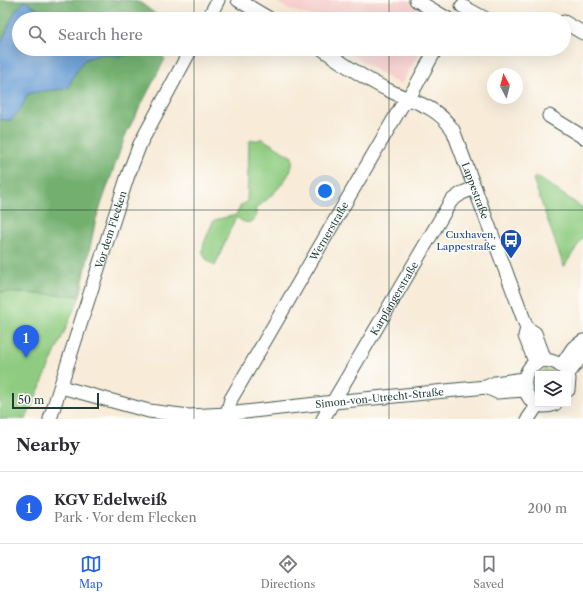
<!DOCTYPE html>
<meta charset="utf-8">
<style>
body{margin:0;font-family:"Libre Caslon Text",serif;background:#f7f7f7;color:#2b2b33}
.controls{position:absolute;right:12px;bottom:12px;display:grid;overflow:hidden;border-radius:0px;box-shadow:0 4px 16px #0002}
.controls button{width:36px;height:36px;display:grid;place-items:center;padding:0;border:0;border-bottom:1px solid #e1e1e2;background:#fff;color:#2b2b33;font:20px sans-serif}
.compass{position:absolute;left:487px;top:68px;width:36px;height:36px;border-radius:50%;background:#fff;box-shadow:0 4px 16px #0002;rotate:353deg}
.scale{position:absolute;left:12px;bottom:10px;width:87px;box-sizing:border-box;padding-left:4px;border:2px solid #1f3d34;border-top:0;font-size:11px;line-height:14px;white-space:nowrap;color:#1f3d34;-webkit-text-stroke:3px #fdfcf7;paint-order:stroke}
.you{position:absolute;left:325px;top:191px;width:14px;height:14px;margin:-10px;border:3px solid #fff;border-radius:50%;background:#1a73e8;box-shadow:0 0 0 6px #1a73e833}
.badge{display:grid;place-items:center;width:26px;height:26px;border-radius:50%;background:#2563eb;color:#fff;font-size:13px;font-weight:700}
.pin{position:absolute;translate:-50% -33px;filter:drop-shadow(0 1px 2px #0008)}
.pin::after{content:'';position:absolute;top:21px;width:14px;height:12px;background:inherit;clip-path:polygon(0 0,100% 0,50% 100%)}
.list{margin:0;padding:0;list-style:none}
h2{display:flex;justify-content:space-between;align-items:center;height:52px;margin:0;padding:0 16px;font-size:17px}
h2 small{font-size:13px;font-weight:400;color:#7c7c81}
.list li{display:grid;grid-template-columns:26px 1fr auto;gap:12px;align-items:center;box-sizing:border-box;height:72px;padding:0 16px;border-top:1px solid #e1e1e2}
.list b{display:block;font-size:15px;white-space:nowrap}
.list p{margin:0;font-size:13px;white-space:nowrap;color:#7c7c81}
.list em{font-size:13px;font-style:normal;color:#7c7c81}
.icon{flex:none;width:22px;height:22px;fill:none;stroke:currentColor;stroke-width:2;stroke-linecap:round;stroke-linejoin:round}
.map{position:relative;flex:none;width:583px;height:419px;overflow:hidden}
.search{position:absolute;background:#fff;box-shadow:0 4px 16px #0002;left:12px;right:12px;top:12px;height:44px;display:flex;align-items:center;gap:10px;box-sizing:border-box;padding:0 14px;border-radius:22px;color:#7c7c81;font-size:15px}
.sheet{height:124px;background:#fff}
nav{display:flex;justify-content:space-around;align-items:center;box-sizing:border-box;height:56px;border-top:1px solid #e1e1e2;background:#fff;font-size:11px;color:#7c7c81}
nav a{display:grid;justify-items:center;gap:2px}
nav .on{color:#2563eb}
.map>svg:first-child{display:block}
.built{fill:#f7d0cf}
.green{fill:#8fcc81;stroke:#57845a}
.forest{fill:#73b06f;stroke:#497652}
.water{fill:#699dd5;stroke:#446d84}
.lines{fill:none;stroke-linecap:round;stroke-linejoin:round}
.minor-casing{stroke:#40574d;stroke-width:15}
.minor{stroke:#fff;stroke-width:13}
.grid{fill:none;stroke:#1f3d34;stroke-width:1;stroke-opacity:0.55}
.labels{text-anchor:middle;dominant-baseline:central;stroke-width:3;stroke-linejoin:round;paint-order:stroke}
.street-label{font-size:10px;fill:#1f3d34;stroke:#fdfcf7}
.transit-label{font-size:10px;fill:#164399;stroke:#fdfcf7;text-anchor:end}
</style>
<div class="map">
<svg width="583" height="419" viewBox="0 0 583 419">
<rect width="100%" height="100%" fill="#fdfcf7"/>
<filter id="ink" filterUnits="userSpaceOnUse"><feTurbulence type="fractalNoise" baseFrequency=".025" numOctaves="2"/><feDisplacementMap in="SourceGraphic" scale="8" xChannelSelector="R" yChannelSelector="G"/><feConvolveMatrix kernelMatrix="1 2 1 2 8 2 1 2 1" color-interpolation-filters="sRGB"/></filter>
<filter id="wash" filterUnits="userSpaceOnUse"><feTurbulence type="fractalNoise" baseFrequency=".012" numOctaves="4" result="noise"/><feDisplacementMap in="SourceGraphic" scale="16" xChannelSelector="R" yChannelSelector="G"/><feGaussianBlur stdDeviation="0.9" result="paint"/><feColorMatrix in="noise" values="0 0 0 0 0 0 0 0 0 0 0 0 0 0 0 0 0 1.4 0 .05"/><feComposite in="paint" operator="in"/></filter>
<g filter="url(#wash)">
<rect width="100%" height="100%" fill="#f8ebd8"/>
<g class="built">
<polygon points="280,0 408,0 433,14 430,19 321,19 288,9 278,3"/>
<polygon points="343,49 412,49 419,53 401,84 391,80"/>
</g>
<g class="green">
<path d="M 261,138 L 292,157 C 297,174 268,200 255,209 L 257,214 C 254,224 245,225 238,218 L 235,219 L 215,266 C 202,258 200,252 206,238 C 209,232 211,225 214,220 L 236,215 L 241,205 L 247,202 L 249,142 L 251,140 L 260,140 Z"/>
<polygon points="536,176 583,208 583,237 564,267 533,179"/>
<polygon points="0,292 80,296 26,419 0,419"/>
<path d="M 545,370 L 552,371 L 557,374 L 538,374 L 538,394 C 529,385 533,374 545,370 Z"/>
</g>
<g class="forest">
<polygon points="0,0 131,0 141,3 162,19 51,19 39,10 10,22 0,46"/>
<path d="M 133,49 L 156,49 L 165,59 L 126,134 L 96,219 L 80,296 L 0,292 L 0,120 L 11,120 L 20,110 L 28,94 C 42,90 54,91 68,88 L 74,75 L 84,60 L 102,54 L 120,56 L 134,53 Z"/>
</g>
<path class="water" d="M 25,1 L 39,10 L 51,19 L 19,19 L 19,49 L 133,49 L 134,53 L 120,56 L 102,54 L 84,60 L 74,75 L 68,88 C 54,91 42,90 28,94 L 20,110 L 11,120 L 0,120 L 0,46 L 15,11 Z"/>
</g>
<g filter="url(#ink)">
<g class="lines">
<g class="minor-casing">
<g id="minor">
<polyline points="238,0 270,19"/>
<polyline points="416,0 448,19"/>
<polyline points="462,6 486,19"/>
<polyline points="208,19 218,0"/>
<polyline points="564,22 583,33"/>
<path id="s1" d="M 322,49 C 343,64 367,80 390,91 C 415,103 436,105 453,130 L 527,328 L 525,336 L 536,364"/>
<polyline points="549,116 583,137"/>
<polyline points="527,328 535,333 545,360"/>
<polyline points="561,366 573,348 583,341"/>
<polyline points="568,374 583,354"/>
<polyline points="568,376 569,379 568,390"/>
<path id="s2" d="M 61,387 L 149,411 L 189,416 L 227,414 L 334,402 L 486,387 L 495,383 L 524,379"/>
<polyline points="486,387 497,392 525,390"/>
<path d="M 555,404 C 518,418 513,354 551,361 C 558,363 564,367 568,374"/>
<path id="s3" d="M 227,414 L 231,399 L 401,107 L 413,91 L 436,49"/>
<path id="s4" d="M 50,419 L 127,178 L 140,144 L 191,49"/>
<path id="s5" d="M 323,419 L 451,201 L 462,193 L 475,188"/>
<polyline points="528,419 538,404"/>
</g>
</g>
<use href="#minor" class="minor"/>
</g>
</g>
<path class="grid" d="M 194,0 L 194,19M 389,0 L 389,19M 194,49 L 194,419M 389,49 L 389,419M 0,210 L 583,210"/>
<defs>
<g id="bus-pin" transform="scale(1.15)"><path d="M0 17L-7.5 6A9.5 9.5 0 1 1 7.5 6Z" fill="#1a4fb4" stroke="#fdfcf7"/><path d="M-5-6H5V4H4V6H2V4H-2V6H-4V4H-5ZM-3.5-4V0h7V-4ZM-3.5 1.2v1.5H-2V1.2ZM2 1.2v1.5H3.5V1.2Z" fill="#fff"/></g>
</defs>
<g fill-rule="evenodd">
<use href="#bus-pin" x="511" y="240"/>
</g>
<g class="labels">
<g class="street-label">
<text stroke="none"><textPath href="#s1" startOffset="220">Lappestraße</textPath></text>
<text stroke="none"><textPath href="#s4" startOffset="199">Vor dem Flecken</textPath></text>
<text stroke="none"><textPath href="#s3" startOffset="210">Wernerstraße</textPath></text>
<text stroke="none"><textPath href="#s5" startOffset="140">Karpfangerstraße</textPath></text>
<text stroke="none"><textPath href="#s2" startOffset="323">Simon-von-Utrecht-Straße</textPath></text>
</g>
<g class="transit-label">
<text x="496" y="234">Cuxhaven,<tspan x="496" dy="12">Lappestraße</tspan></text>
</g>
</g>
</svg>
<div class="controls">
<button><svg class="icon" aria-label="layers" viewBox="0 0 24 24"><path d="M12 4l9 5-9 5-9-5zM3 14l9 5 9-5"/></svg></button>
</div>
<svg class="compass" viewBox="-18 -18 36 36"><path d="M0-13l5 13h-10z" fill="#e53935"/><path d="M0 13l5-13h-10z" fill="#7c7c81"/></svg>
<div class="scale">50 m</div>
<div class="you"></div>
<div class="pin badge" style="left:26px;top:358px">1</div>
<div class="search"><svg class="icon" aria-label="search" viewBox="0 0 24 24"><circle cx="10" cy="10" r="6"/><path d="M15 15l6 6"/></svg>Search here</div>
</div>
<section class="sheet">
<h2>Nearby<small></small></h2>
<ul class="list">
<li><span class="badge">1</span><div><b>KGV Edelweiß</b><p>Park · Vor dem Flecken</p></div><em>200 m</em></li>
</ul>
</section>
<nav>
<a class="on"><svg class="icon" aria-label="map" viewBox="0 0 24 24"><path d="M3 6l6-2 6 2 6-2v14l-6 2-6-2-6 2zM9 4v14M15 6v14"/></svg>Map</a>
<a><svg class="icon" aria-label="directions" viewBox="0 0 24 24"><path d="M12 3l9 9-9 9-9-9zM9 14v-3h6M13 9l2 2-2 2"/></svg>Directions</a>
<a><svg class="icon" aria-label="saved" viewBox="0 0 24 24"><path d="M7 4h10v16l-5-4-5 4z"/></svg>Saved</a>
</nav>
